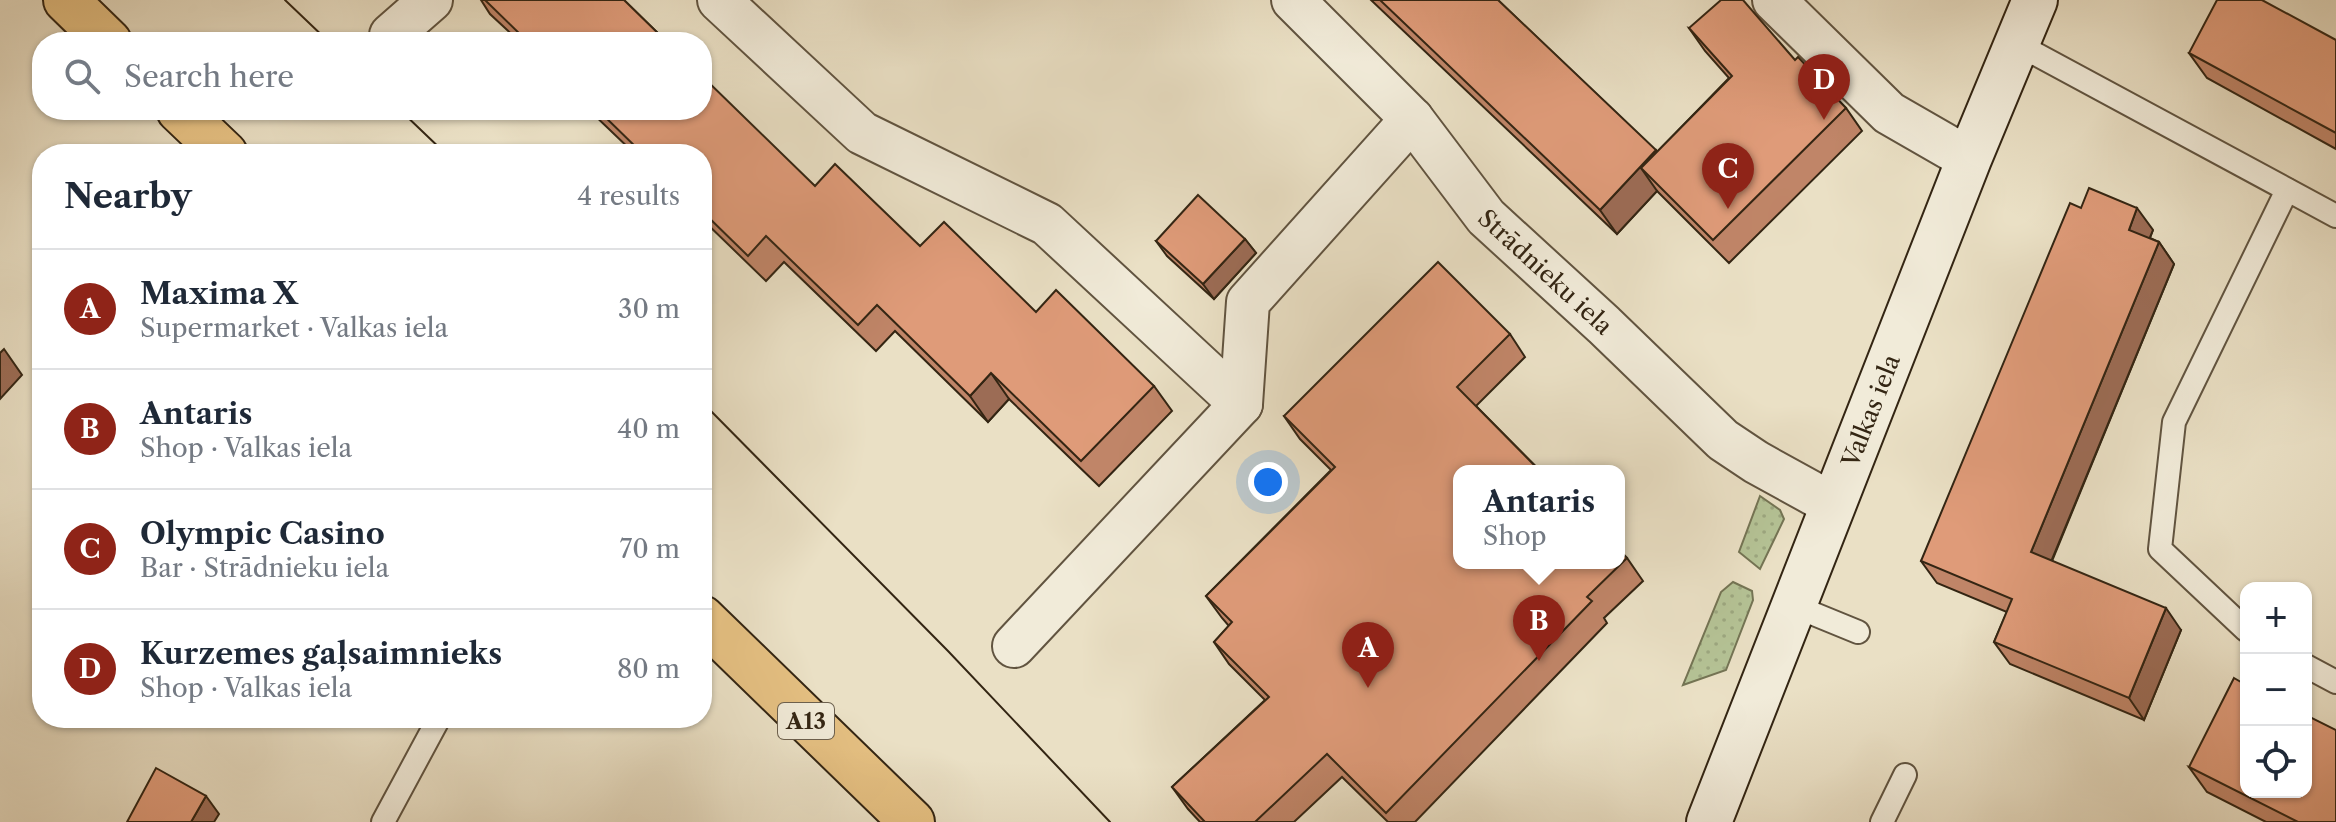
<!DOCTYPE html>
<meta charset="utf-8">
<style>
body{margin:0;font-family:"Libre Caslon Text",serif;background:#f6f6f7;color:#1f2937}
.controls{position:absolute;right:24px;bottom:24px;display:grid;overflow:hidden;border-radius:16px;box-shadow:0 2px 6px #0004}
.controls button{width:72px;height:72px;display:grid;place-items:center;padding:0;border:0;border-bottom:2px solid #e0e1e3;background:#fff;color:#1f2937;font:40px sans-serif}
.you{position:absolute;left:1268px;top:482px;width:28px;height:28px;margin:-20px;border:6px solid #fff;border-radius:50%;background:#1a73e8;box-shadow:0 0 0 12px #1a73e833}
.badge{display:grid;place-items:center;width:52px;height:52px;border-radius:50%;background:#8f2418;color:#fff;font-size:26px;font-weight:700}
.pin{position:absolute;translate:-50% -66px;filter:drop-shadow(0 2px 4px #0008)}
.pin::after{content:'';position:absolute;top:42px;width:28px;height:24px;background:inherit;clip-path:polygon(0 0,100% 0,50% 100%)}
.popup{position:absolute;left:1453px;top:465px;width:172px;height:104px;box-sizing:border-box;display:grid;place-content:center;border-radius:16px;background:#fff;filter:drop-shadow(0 2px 6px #0005);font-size:26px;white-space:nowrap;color:#747a83}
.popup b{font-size:30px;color:#1f2937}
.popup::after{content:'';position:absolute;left:50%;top:100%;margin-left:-16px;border:16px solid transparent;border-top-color:#fff}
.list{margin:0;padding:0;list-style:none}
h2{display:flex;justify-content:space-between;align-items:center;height:104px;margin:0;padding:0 32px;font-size:34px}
h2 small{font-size:26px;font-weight:400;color:#747a83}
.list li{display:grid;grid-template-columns:52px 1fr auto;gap:24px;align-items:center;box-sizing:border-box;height:120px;padding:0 32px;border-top:2px solid #e0e1e3}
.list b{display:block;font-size:30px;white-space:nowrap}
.list p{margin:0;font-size:26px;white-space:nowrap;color:#747a83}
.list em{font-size:26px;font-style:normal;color:#747a83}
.icon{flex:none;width:44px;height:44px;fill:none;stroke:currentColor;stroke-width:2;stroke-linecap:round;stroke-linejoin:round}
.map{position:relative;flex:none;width:2336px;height:822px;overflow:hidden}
.search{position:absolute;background:#fff;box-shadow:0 2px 6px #0004;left:32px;top:32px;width:680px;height:88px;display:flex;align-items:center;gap:20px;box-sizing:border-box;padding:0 28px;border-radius:32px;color:#747a83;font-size:30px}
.panel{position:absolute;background:#fff;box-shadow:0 2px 6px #0004;left:32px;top:144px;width:680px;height:584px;border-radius:32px}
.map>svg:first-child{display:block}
.grass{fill:url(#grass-dots);stroke:#747454;stroke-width:2}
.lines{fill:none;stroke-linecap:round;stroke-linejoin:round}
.lane-casing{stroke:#615440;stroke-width:26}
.street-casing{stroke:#615440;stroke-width:46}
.secondary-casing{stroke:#332513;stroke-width:48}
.primary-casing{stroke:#332513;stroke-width:48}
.lane{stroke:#f1ebd9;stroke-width:22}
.street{stroke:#f1ebd9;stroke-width:42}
.secondary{stroke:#f1ebd9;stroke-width:44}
.primary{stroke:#e5c082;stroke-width:44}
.tram{stroke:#332513;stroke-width:2}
.wall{fill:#c08568;stroke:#332513;stroke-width:2}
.shaded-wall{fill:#9c6c55;stroke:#332513;stroke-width:2}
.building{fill:#df9b79;stroke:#332513;stroke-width:2}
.labels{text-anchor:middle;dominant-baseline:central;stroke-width:6;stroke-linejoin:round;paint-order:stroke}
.shield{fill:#f1ebd9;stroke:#6c604e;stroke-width:2}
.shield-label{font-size:22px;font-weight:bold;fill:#332513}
.street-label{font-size:24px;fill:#332513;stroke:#f1ebd9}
</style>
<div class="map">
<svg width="2336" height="822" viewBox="0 0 2336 822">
<defs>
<pattern id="grass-dots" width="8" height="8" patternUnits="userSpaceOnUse" patternTransform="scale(2)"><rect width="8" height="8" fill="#b5c396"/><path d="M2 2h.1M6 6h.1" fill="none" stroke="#9ca780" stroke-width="1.8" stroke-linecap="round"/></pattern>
</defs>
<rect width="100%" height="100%" fill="#eae0c5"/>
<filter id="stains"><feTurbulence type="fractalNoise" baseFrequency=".0025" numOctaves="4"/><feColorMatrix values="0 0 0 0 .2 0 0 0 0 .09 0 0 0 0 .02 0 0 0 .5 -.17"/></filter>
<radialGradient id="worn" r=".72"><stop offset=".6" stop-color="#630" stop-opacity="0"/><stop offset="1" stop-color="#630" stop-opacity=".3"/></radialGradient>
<g class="grass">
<polygon points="1760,496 1780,510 1784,519 1760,569 1739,552"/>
<polygon points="1733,582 1752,591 1753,600 1726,670 1683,685 1721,592"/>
</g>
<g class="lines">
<g class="lane-casing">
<g id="lane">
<polyline points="2017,44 2336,216"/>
<polyline points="1792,605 1858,632"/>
<polyline points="2246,630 2160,549 2174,422 2287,190"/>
<polyline points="2306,666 2336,682"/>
<polyline points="383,822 439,718"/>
<polyline points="1882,822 1905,775"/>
</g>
</g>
<g class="street-casing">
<g id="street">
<polyline points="719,0 862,133 1047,224 1241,404"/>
<path id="s1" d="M 1293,0 L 1412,119 L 1486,217 L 1604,325 L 1723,440 L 1756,462 L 1832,504"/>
<polyline points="1774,0 1889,113 1969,159"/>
<polyline points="391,35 431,0"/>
<polyline points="1014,646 1241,404 1248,302 1412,119"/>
</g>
</g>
<g class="secondary-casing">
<g id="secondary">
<path id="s2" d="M 1709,822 L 1969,159 L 2035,0"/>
</g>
</g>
<g class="primary-casing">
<g id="primary">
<polyline points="66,0 109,42"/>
<polyline points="179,110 225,154"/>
<polyline points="702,618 912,822"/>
</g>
</g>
<use href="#lane" class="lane"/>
<use href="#street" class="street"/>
<use href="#secondary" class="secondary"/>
<use href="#primary" class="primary"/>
<g class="tram">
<polyline points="285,0 329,42"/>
<polyline points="400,110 446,154"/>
<polyline points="702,402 948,651 1110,822"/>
</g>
</g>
<g class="wall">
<polygon points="481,0 624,0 667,42 520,42 490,14"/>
<polygon points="1371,0 1498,0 1657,152 1729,78 1705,51 1689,28 1795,60 1846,108 1862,131 1729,263 1657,191 1617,234"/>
<polygon points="2336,40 2336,149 2207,78 2189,53"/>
<polygon points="589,110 702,110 815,186 1036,312 1154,386 1172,411 1099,486 1009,399 988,422 895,331 876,351 784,262 766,281 702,219 702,154 635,154"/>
<polygon points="2153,230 2150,238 2159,242 2174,264 2052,561 2181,630 2144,720 2010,664 1994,642 2007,612 1937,583 1921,561"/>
<polygon points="1245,239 1256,253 1214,299 1167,256 1156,241"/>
<polygon points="1510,334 1525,357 1476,406 1627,558 1643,581 1604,618 1607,623 1415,822 1388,822 1342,777 1294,822 1200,822 1188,809 1172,787 1265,700 1229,664 1214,642 1229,626 1222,618 1206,596 1331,470 1300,439 1284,416"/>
<polygon points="2189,767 2336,822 2266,822 2207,792"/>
</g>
<g class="shaded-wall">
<polygon points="1656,150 1673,174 1641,168 1657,191 1617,234 1600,210"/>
<polygon points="2137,208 2153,230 2144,252 2129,230"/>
<polygon points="1245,239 1256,253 1214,299 1203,284"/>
<polygon points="2159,242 2174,264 2046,574 2031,552"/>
<polygon points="4,349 22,375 0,399 0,353"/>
<polygon points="991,373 1009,399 988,422 970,396"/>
<polygon points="2166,608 2181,630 2144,720 2129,698"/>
<polygon points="206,796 219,814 214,822 191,822"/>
</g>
<g class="building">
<polygon points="485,0 624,0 667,42 528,42"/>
<polygon points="1380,0 1498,0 1656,150 1600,210"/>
<polygon points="1721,0 1743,0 1795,60 1798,57 1846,108 1713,240 1641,168 1732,76 1689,28"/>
<polygon points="2217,0 2262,0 2336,40 2336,133 2189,53"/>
<polygon points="702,76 815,186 835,164 920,246 944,222 1036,312 1056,290 1154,386 1081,461 991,373 970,396 877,305 858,325 766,236 748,256 702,211 702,154 643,154 598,110 702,110"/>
<polygon points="2089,188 2137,208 2129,230 2159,242 2031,552 2166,608 2129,698 1994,642 2012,599 1921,561 2070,203 2081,208"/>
<polygon points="1198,195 1245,239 1203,284 1156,241"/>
<polygon points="1438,262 1510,334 1457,387 1540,471 1459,471 1459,563 1619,563 1619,550 1627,558 1587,597 1592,601 1386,813 1327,754 1255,822 1205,822 1172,787 1269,697 1214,642 1232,622 1206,596 1335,467 1284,416"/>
<polygon points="2234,678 2246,685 2246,792 2306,792 2306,715 2336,730 2336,822 2298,822 2189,767"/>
<polygon points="156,768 206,796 191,822 127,822"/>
</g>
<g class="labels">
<rect class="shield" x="778" y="703" width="56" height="36" rx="6"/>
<g class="shield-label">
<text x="806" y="721">A13</text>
</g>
<g class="street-label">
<text stroke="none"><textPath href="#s1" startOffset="372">Strādnieku iela</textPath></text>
<text stroke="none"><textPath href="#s2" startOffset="442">Valkas iela</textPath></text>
</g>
</g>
<rect width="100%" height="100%" filter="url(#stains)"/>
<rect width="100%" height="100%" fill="url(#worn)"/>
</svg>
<div class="controls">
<button>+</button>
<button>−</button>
<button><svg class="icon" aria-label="locate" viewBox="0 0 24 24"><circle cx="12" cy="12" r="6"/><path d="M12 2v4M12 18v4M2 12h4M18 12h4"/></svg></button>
</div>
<div class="you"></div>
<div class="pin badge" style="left:1368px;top:688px">A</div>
<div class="pin badge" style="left:1539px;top:661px">B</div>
<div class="popup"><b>Antaris</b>Shop</div>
<div class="pin badge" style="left:1728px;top:209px">C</div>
<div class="pin badge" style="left:1824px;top:120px">D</div>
<div class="search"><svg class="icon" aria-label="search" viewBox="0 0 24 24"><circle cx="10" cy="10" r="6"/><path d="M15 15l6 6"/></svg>Search here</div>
<section class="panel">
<h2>Nearby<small>4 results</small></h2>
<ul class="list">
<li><span class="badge">A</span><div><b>Maxima X</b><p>Supermarket · Valkas iela</p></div><em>30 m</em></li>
<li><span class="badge">B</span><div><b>Antaris</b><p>Shop · Valkas iela</p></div><em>40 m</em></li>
<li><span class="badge">C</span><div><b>Olympic Casino</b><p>Bar · Strādnieku iela</p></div><em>70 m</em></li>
<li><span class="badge">D</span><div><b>Kurzemes gaļsaimnieks</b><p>Shop · Valkas iela</p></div><em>80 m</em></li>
</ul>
</section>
</div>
